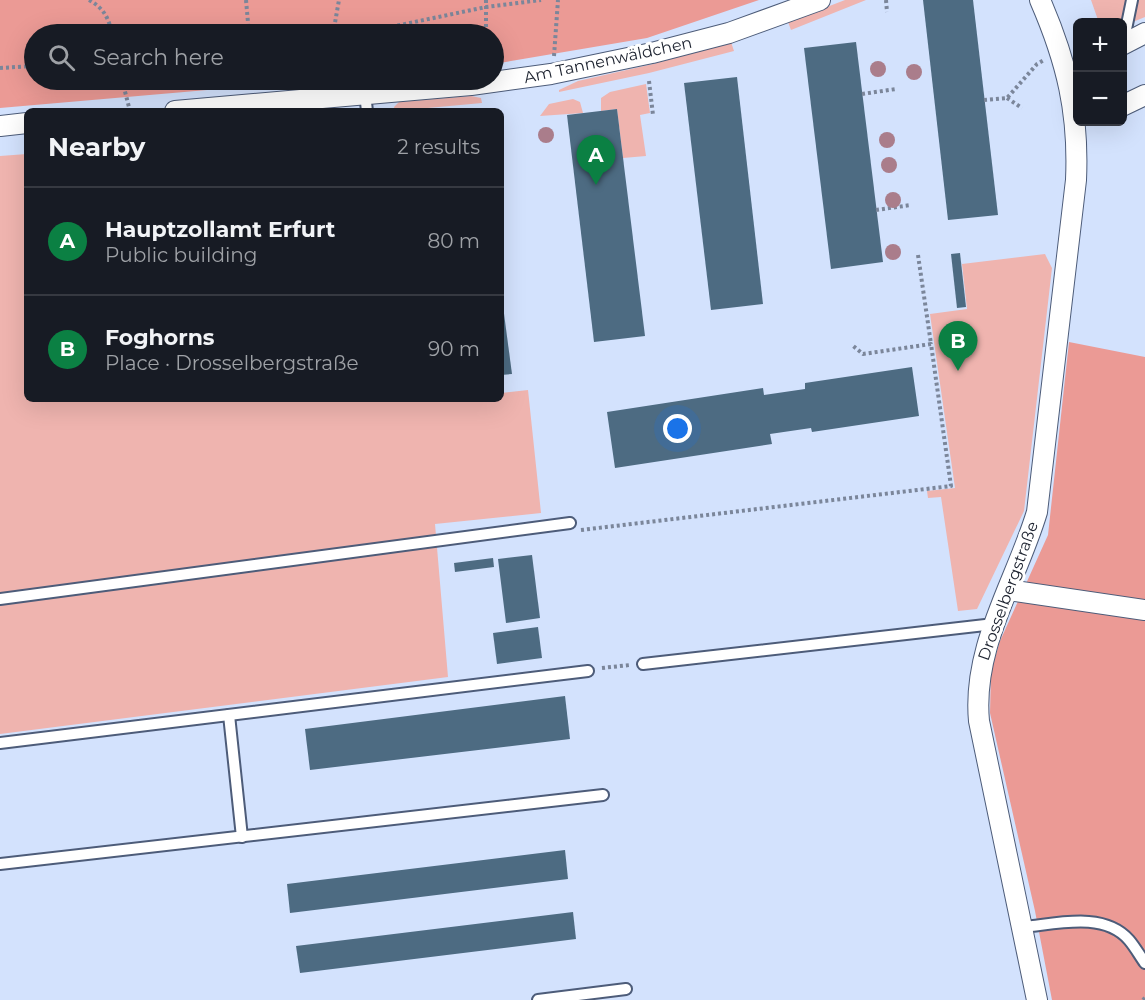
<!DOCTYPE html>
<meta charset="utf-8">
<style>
body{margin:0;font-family:Montserrat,sans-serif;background:#20242c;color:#f1f3f6}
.controls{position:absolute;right:18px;top:18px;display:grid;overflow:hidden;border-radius:9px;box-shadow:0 6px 24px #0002}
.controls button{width:54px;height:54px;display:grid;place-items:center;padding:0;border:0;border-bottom:2px solid #363941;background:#171b24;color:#f1f3f6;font:30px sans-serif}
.you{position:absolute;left:678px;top:429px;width:21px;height:21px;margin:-15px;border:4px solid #fff;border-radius:50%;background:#1a73e8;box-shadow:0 0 0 9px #1a73e833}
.badge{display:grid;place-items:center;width:39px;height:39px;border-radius:50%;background:#0b8043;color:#fff;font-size:20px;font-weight:700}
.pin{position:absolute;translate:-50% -50px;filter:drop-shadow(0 2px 3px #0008)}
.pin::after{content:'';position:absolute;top:32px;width:21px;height:18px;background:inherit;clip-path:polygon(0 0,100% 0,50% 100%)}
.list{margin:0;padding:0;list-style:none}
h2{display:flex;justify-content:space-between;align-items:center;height:78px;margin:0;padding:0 24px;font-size:26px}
h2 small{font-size:20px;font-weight:400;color:#9ea1a6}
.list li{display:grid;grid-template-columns:39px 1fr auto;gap:18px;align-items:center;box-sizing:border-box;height:108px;padding:0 24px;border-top:2px solid #363941}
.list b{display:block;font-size:22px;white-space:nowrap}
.list p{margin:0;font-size:20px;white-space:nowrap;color:#9ea1a6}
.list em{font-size:20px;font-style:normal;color:#9ea1a6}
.icon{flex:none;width:33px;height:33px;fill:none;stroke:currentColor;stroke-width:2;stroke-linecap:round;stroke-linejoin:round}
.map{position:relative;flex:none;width:1145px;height:1000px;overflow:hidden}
.search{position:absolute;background:#171b24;box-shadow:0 6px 24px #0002;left:24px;top:24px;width:480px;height:66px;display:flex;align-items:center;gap:15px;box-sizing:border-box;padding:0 21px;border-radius:33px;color:#9ea1a6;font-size:22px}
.panel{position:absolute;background:#171b24;box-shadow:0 6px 24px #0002;left:24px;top:108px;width:480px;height:294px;border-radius:9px}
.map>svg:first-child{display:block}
.green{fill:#efb4af}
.forest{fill:#eb9a95}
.building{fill:#4d6b82}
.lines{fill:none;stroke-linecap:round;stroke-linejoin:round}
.lane-casing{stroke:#4d5c79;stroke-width:14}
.street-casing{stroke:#4d5c79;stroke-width:22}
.path{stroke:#7b869a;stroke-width:4;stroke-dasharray:3 3;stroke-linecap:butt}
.lane{stroke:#fff;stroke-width:10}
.street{stroke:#fff;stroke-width:20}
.tree{fill:#aa7d8b}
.labels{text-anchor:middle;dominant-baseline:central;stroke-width:6;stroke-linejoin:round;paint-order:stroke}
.street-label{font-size:16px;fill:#1b212e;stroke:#fff}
</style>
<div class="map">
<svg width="1145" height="1000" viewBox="0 0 1145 1000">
<rect width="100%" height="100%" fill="#d3e2fd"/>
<g class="green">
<polygon points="845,0 866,0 791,30 788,22"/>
<polygon points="1091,0 1145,0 1145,17 1123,26 1122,22 1095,22 1098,20"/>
<polygon points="731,42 734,51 649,73 559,92 559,90 578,81 653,64"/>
<polygon points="646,84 650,113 640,115 646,156 623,158 617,109 601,111 601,98 610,92"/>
<polygon points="471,96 481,98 482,103 395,111 394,107 399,102"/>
<polygon points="573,99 580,102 583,113 540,116 549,104"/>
<polygon points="27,154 27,399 501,399 501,393 528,390 541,513 435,524 448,677 0,734 0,156"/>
<polygon points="1045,254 1052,268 1024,511 977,609 958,611 941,497 928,498 927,491 955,488 930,314 967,309 962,264"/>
</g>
<g class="forest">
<polygon points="0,0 759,0 647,38 494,64 494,34 34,34 34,80 322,80 0,108"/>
<polygon points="1069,342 1145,357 1145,1000 1052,1000 1035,911 990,713 991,671 1000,641 1048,535"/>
</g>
<g class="building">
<polygon points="923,0 973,0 998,215 948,220"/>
<polygon points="856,42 883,262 831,269 804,48"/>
<polygon points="737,77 763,304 711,310 684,83"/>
<polygon points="617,109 645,336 594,342 567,115"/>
<polygon points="960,253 966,307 957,308 951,254"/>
<polygon points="501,291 512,374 501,375"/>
<polygon points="912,367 919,416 812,432 811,428 770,434 772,444 615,468 607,412 763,388 764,395 805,389 805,383"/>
<polygon points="532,555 540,618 506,623 498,559"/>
<polygon points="493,558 494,567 455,572 454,563"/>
<polygon points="538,627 542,658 497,664 493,633"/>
<polygon points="565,696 570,739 310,770 305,729"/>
<polygon points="565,850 568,879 290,913 287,884"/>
<polygon points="573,912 576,939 300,973 296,946"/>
</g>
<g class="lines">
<g class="lane-casing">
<g id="lane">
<polyline points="1123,44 1132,0"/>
<polyline points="365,94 367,111"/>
<polyline points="0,599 570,523"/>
<polyline points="643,664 994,624"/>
<polyline points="229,715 242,837"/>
<polyline points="0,743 588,671"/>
<polyline points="0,864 603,795"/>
<path d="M 1024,927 C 1056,924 1104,911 1129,940 C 1135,947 1140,956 1145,963"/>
<polyline points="538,1000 626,989"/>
</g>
</g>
<g class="street-casing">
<g id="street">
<polyline points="1122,45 1145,33"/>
<polyline points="1122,106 1145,95"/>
<polyline points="175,111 471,85 551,74 652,53 729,33 820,0"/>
<polyline points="0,126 27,123"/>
<polyline points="1008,590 1145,610"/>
<path d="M 1037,1000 L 979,721 C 972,646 1016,582 1037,512 L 1076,180 C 1079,113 1067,62 1040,0"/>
</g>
</g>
<g class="path">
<path d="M 89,0 C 104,8 109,19 112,34"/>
<polyline points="246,0 249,34"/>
<polyline points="486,0 486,34"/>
<polyline points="886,0 887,12"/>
<polyline points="332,34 381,29 486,7 541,0"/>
<polyline points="333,34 339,0"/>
<polyline points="554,56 558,0"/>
<polyline points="0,68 34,66"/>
<polyline points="122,80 130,111"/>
<polyline points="649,81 653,115"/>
<polyline points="862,94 896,89"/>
<polyline points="1007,98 1022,108"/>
<polyline points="984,100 1007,98 1037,64 1044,60"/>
<polyline points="876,210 911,205"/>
<polyline points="918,255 931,344"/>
<polyline points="581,530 951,486 931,344 863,354 852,345"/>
<polyline points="602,668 630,665"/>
<polyline points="1143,1000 1145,998"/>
</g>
<use href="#lane" class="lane"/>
<use href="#street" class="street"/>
</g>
<g class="tree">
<circle cx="878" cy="69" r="8"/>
<circle cx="914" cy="72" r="8"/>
<circle cx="546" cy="135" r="8"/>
<circle cx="887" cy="140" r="8"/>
<circle cx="889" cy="165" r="8"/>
<circle cx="893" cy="200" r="8"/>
<circle cx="893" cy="252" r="8"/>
</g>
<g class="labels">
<g class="street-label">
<text transform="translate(608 60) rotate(-12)">Am Tannenwäldchen</text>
<text transform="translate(1008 591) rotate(-70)">Drosselbergstraße</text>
</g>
</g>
</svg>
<div class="controls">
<button>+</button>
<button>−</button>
</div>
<div class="you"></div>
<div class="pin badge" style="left:596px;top:185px">A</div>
<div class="pin badge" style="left:958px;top:371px">B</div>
<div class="search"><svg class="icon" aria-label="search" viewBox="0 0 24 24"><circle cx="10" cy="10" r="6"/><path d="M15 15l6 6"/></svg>Search here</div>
<section class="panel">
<h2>Nearby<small>2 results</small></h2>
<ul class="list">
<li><span class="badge">A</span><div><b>Hauptzollamt Erfurt</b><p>Public building</p></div><em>80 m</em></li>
<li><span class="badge">B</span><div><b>Foghorns</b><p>Place · Drosselbergstraße</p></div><em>90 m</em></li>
</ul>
</section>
</div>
